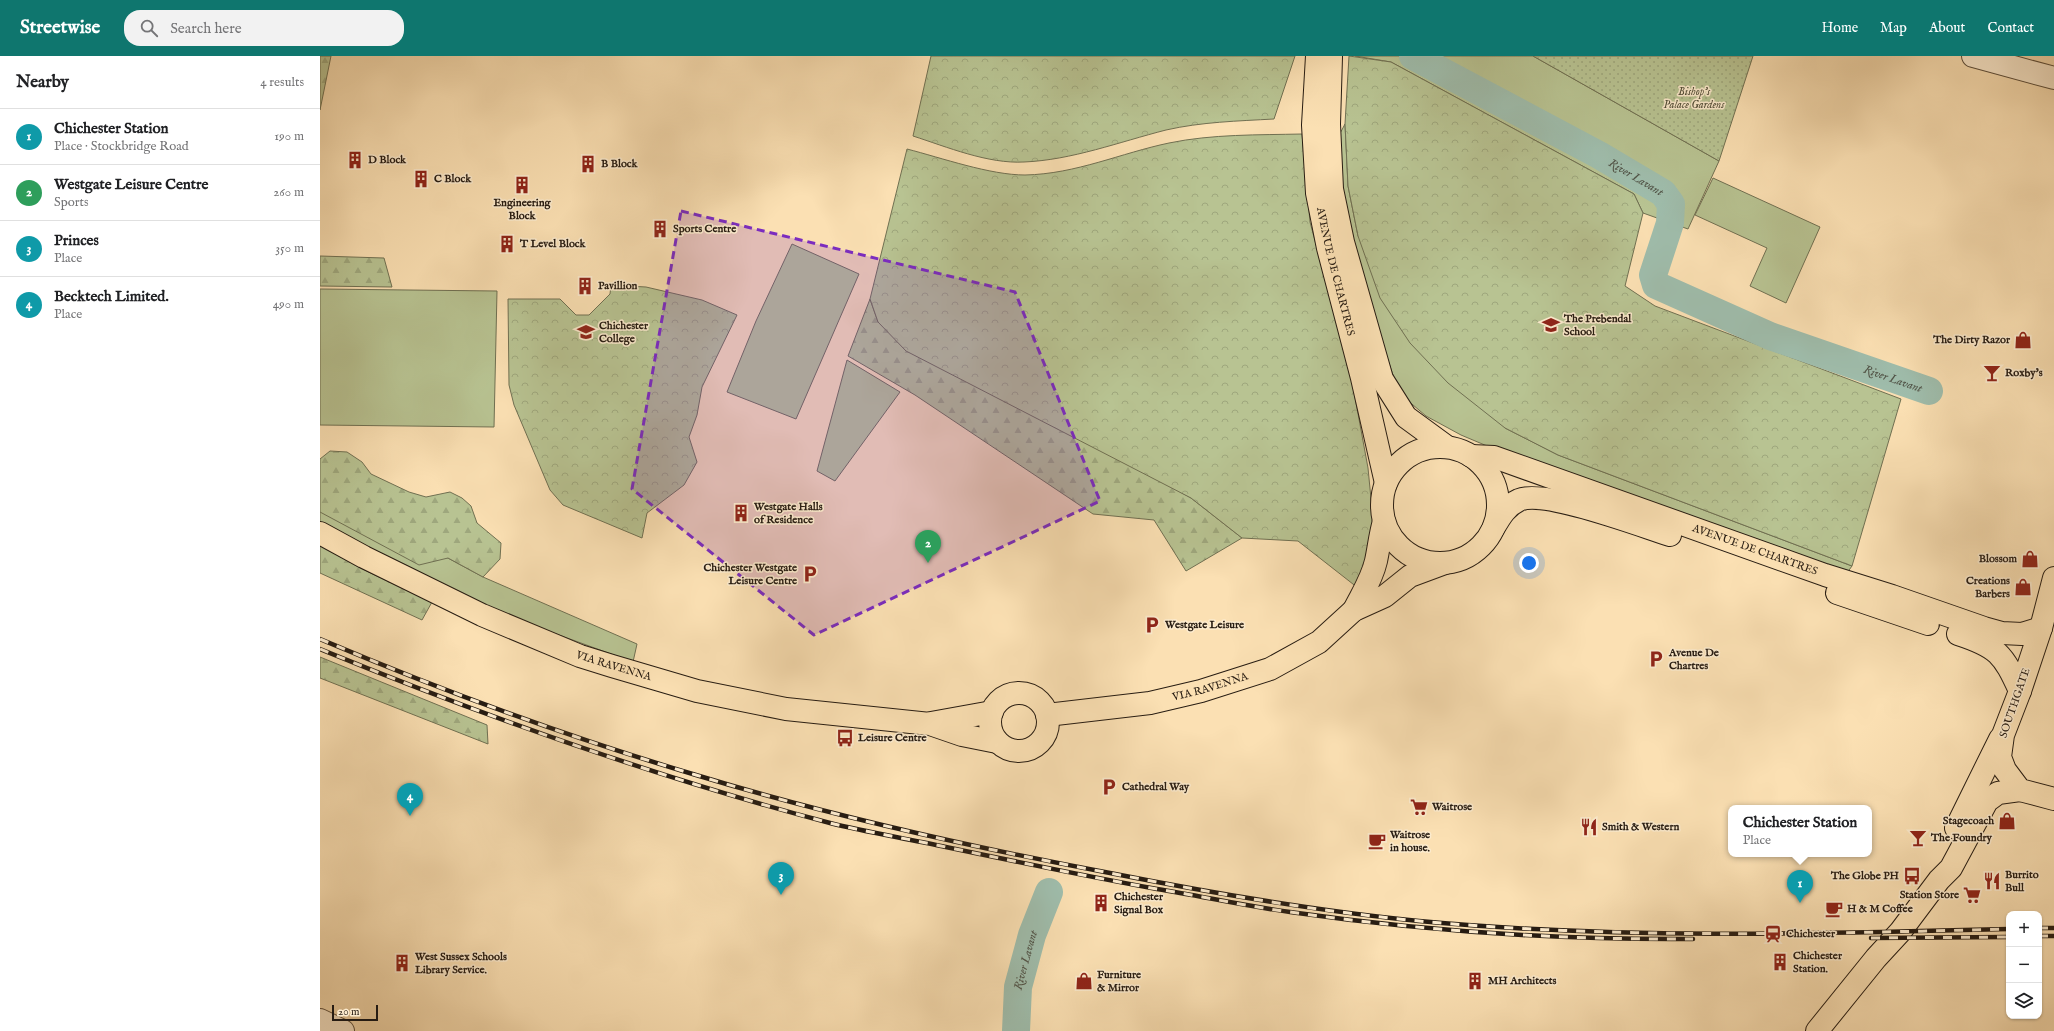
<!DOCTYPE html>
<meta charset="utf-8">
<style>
body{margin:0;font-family:"IM FELL English",serif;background:#f2f2f2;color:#202124}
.controls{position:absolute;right:12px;bottom:12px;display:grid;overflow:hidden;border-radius:8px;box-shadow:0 1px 3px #0004}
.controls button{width:36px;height:36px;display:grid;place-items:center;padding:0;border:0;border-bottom:1px solid #e0e0e0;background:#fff;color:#202124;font:20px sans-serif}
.scale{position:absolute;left:12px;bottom:10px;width:46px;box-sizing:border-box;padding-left:4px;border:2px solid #271c12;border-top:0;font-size:11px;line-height:14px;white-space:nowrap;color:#271c12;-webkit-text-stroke:3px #fcebce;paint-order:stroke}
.you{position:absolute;left:1209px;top:507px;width:14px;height:14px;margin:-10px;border:3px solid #fff;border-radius:50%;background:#1a73e8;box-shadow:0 0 0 6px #1a73e833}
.badge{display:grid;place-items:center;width:26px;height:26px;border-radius:50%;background:#0f766e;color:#fff;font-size:13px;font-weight:700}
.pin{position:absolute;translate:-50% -33px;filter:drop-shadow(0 1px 2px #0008)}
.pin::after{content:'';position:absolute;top:21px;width:14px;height:12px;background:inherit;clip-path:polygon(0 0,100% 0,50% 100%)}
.popup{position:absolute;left:1408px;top:749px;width:144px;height:52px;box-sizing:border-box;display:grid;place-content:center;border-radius:8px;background:#fff;filter:drop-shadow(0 1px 3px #0005);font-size:13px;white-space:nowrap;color:#757577}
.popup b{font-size:15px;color:#202124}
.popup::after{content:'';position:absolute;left:50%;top:100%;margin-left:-8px;border:8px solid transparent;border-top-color:#fff}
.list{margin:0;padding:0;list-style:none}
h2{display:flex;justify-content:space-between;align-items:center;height:52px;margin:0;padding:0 16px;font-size:17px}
h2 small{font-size:13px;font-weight:400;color:#757577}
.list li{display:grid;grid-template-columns:26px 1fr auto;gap:12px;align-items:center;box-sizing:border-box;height:56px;padding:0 16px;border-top:1px solid #e0e0e0}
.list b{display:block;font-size:15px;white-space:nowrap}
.list p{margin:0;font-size:13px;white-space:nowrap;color:#757577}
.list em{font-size:13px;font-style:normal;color:#757577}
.icon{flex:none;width:22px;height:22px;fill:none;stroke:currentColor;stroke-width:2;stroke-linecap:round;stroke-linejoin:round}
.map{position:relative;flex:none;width:1734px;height:975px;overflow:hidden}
header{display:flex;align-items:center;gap:24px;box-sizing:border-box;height:56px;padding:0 20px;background:#0f766e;color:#fff}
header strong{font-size:19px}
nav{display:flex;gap:22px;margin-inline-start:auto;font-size:14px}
.search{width:280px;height:36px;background:#f2f2f2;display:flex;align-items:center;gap:10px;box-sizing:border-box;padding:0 14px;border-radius:16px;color:#757577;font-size:15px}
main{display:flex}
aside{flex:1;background:#fff}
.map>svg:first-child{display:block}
.grass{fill:#b8c392;stroke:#707052}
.forest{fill:url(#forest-firs);stroke:#707052}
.park{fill:url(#park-crowns);stroke:#707052}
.garden{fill:url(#garden-dots);stroke:#707052}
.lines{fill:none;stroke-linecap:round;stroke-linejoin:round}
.stream{stroke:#6f7d6e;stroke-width:4.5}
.river{stroke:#9fbdac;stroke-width:28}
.minor-casing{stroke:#5c4d3a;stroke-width:24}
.major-casing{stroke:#271c12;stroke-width:24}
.minor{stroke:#fcebce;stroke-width:22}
.major{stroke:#fbe0b3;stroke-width:22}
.rail-casing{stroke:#271c12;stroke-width:4.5}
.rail{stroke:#fcebce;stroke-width:3;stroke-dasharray:9;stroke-linecap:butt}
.marked{fill:#7b2cbf;fill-opacity:0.2;stroke:#7b2cbf;stroke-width:3;stroke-dasharray:8 5;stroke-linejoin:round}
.labels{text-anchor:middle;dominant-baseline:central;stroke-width:3;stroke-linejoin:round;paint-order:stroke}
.park-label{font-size:11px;font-style:italic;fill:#524e38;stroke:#fcebce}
.poi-label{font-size:11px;font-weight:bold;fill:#271c12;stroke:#fcebce;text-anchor:start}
.street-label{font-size:11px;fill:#271c12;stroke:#fcebce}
.water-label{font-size:12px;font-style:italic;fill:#515448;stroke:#fcebce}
</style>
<header>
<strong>Streetwise</strong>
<div class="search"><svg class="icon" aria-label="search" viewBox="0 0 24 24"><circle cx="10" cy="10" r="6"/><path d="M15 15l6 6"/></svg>Search here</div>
<nav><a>Home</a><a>Map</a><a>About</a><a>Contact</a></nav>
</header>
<main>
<aside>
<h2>Nearby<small>4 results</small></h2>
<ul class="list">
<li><span class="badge" style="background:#0f9aa8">1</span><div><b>Chichester Station</b><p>Place · Stockbridge Road</p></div><em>190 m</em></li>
<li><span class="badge" style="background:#2e9e5b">2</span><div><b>Westgate Leisure Centre</b><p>Sports</p></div><em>260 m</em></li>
<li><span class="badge" style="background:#0f9aa8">3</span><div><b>Princes</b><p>Place</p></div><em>350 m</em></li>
<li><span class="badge" style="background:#0f9aa8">4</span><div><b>Becktech Limited.</b><p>Place</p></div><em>490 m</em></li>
</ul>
</aside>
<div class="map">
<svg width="1734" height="975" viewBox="0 0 1734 975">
<defs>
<pattern id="forest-firs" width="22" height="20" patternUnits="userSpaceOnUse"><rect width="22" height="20" fill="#b8c392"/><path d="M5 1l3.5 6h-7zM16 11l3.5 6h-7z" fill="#9ea77d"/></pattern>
<pattern id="park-crowns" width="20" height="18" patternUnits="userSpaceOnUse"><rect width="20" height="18" fill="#b8c392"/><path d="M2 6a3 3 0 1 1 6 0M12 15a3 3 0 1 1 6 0" fill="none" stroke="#9ea77d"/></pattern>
<pattern id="garden-dots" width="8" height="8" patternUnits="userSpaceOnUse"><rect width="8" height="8" fill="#b8c392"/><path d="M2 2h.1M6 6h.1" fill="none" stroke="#9ea77d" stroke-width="1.8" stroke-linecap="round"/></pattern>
</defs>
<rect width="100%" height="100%" fill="#fbe0b3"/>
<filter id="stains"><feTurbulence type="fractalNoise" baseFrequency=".005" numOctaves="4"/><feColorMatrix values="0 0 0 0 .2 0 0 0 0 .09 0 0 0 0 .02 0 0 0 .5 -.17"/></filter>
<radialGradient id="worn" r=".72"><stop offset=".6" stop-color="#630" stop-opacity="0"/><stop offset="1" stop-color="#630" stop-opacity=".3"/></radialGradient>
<g class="grass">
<polygon points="1035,0 1213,0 1399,105 1368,173 1323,157 1314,138 1071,6"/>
<polygon points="1025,68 1028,130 1038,180 1185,372 1238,399 1532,510 1524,521 1179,395 1141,379 1106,360 1086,343 1074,322 1028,184 1016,85"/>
<polygon points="1393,122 1500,171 1466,247 1430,230 1447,192 1375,159"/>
<polygon points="472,188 539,218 476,363 407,336 436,265"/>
<polygon points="0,233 177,235 174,371 0,369"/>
<polygon points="527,304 580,336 515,425 497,415"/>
<polygon points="0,433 163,521 317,588 313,606 165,552 0,466"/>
</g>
<g class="forest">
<polygon points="0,0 11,0 0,54"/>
<polygon points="0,200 64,202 72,231 0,230"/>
<polygon points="550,243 558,266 871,442 922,482 866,515 834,464 773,458 595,339 528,300"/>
<polygon points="10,395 27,396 42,406 51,418 89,436 106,441 130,436 142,442 151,450 157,467 181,487 180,503 163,521 128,502 99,509 0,456 0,403"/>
<polygon points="0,489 40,512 112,546 102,564 0,517"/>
<polygon points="0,601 167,669 168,688 0,622"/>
</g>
<g class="park">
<path d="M 611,0 L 975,0 L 954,63 C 918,65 881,66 846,74 C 799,86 752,104 704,106 C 668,108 627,91 593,80 Z"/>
<polygon points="1029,0 1071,6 1314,138 1323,157 1305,230 1335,250 1581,343 1532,510 1238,399 1185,372 1128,327 1090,287 1060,242 1038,180 1028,130 1025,68"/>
<path d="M 982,78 L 990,166 L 1032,325 L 1048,412 L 1053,463 L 1050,494 L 1038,532 L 978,485 L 922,482 L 871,442 L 586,295 L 558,266 L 550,243 L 587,93 C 622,102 670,119 705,119 C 756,118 801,97 849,87 C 892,78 939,79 982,78 Z"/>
<polygon points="291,229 326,231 382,244 417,259 382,331 377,359 369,381 377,406 364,429 327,457 322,482 243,449 230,434 194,349 189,329 188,243 240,243 256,259 269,259 290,238"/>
</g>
<polygon class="garden" points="1213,0 1433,0 1399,105"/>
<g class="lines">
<polyline class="stream" points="1607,339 1609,335"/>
<g class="river">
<path id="s1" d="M 1093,0 L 1279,99 L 1343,137 L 1351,148 L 1350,167 L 1333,219 L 1336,229 L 1450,280 L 1609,335"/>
<path id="s2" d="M 696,975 L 698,931 L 712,879 L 729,836"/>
</g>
<g class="minor-casing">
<g id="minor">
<polyline points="1653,0 1734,22"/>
<polyline points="0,964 23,975"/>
</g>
</g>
<g class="major-casing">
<g id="major">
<path id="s3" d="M 997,0 L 993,69 L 997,137 L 1008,192 L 1042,322 L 1066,427"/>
<polyline points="1011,1 1009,68 1012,133 1023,186 1062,323 1086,361 1127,391"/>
<circle cx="1120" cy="449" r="58"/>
<path id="s4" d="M 1151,400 L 1174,401 L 1505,519 L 1572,540 L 1664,572 L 1682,577 L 1702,578 L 1721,572"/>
<path d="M 1173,473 C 1180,461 1186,450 1199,444 C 1225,433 1321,470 1350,479"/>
<path id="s5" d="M 0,477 L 44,501 L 162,559 L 260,600 L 292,610 L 377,635 L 466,653 L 610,668 L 642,679 L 677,686"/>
<polyline points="1734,522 1721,572 1700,635 1683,679 1680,701 1685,714 1700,734 1734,743"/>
<polyline points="1517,537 1608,568"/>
<path d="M 1034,554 C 1042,538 1052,523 1056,505 C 1059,491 1060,479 1064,465"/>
<path d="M 1638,578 C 1678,591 1683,598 1700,635"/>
<circle cx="699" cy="666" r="29"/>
<path id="s6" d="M 727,659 L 830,647 L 881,635 L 950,613 L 999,586 L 1034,554 L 1065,540 L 1090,520 L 1125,507"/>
<polyline points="611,667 672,656"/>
<polyline points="1636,772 1680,683"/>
<polyline points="1497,975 1556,902 1580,876 1619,824 1631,812 1667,745 1678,737 1700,734"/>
</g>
</g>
<use href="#minor" class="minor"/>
<use href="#major" class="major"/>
<g class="rail-casing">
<g id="rail">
<path d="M 0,583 C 123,635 248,681 376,719 C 511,760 651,791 790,817 C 892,837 995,855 1099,865 C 1295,883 1492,878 1689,873"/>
<path d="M 0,593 C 166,661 336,721 510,767 C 546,776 584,782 621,790 C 693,805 765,820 837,833 C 881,840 925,850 970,856 C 1103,875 1239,884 1373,883"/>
<polyline points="1719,872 1734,872"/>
<polyline points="1719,880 1734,880"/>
<polyline points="1551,882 1689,881"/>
</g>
</g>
<use href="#rail" class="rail"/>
</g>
<path class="marked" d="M 361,155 L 695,236 L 780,445 L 494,579 L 312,433 Z"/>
<defs>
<g id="building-bare" transform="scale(1.38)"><path d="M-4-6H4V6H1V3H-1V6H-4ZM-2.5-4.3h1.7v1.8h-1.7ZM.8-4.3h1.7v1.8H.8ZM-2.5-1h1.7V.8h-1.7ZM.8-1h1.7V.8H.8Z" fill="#8f2418" stroke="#fcebce" stroke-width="2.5" paint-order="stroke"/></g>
<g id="school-bare" transform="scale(1.38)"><path d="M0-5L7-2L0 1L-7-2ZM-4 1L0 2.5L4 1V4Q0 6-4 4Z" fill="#8f2418" stroke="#fcebce" stroke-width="2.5" paint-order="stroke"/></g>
<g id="university-bare" transform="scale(1.38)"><path d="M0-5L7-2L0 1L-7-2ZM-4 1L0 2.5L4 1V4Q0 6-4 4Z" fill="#8f2418" stroke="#fcebce" stroke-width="2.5" paint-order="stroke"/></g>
<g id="shop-bare" transform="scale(1.38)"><path d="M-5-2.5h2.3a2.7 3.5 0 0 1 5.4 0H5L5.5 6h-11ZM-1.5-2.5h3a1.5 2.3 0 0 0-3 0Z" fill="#8f2418" stroke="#fcebce" stroke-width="2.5" paint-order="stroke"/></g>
<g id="bar-bare" transform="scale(1.38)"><path d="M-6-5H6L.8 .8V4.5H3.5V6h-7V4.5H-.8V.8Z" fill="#8f2418" stroke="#fcebce" stroke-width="2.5" paint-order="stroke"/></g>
<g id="parking-bare" transform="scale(1.38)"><path d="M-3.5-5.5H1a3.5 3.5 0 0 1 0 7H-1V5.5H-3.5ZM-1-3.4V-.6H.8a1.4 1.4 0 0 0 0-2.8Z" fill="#8f2418" stroke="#fcebce" stroke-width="2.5" paint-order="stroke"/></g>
<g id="bus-bare" transform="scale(1.38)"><path d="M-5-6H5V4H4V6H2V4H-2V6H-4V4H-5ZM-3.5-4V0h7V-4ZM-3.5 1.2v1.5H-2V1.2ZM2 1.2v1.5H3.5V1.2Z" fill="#8f2418" stroke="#fcebce" stroke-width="2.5" paint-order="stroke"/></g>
<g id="supermarket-bare" transform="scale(1.38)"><path d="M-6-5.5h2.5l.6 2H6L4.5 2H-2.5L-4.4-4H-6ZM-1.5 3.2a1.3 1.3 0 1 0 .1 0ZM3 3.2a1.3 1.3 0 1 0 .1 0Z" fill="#8f2418" stroke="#fcebce" stroke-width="2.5" paint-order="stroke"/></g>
<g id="restaurant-bare" transform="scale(1.38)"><path d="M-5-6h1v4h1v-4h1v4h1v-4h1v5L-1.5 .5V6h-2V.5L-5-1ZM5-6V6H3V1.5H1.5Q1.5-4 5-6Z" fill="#8f2418" stroke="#fcebce" stroke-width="2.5" paint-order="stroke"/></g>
<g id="cafe-bare" transform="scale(1.38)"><path d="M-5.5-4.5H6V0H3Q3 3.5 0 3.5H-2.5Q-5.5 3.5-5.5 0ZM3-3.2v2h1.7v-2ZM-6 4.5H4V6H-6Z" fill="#8f2418" stroke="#fcebce" stroke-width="2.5" paint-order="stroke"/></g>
<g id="station-bare" transform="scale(1.38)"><path d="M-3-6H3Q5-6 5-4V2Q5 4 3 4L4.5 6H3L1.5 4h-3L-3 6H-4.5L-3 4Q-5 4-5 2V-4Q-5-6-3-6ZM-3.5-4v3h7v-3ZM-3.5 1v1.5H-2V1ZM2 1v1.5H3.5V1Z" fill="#8f2418" stroke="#fcebce" stroke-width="2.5" paint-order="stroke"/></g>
</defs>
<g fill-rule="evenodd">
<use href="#building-bare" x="35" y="104"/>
<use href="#building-bare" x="268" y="108"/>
<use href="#building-bare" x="101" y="123"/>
<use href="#building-bare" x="202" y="129"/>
<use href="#building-bare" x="340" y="173"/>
<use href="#building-bare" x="187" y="188"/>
<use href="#building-bare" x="265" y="230"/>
<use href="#school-bare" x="1231" y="269"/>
<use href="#university-bare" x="266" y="276"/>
<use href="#shop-bare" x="1703" y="284"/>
<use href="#bar-bare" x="1672" y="317"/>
<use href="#building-bare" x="421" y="457"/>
<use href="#shop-bare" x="1710" y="503"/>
<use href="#parking-bare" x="490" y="518"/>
<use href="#shop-bare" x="1703" y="531"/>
<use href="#parking-bare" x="832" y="569"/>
<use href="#parking-bare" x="1336" y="603"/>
<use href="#bus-bare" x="525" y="682"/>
<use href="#parking-bare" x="789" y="731"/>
<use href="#supermarket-bare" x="1099" y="751"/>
<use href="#shop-bare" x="1687" y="765"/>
<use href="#restaurant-bare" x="1269" y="771"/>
<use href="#bar-bare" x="1598" y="782"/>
<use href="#cafe-bare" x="1057" y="785"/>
<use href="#bus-bare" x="1592" y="820"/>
<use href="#restaurant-bare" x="1672" y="825"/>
<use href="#supermarket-bare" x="1652" y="839"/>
<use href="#building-bare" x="781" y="847"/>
<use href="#cafe-bare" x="1514" y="853"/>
<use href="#station-bare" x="1453" y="878"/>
<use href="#building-bare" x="1460" y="906"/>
<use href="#building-bare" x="82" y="907"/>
<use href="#shop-bare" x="764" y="925"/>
<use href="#building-bare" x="1155" y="925"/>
</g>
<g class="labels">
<g class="park-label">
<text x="1374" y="36">Bishop's<tspan x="1374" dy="13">Palace Gardens</tspan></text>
</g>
<g class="poi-label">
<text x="48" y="104">D Block</text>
<text x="281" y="108">B Block</text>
<text x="114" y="123">C Block</text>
<text x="202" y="147" text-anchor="middle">Engineering<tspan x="202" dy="13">Block</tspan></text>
<text x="353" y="173">Sports Centre</text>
<text x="200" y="188">T Level Block</text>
<text x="278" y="230">Pavillion</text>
<text x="1244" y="263">The Prebendal<tspan x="1244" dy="13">School</tspan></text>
<text x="279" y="270">Chichester<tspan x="279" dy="13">College</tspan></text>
<text x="1690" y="284" text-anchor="end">The Dirty Razor</text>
<text x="1685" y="317">Roxby's</text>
<text x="434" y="451">Westgate Halls<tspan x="434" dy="13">of Residence</tspan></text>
<text x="1697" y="503" text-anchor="end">Blossom</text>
<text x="477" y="512" text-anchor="end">Chichester Westgate<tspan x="477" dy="13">Leisure Centre</tspan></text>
<text x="1690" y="525" text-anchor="end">Creations<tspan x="1690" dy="13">Barbers</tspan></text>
<text x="845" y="569">Westgate Leisure</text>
<text x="1349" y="597">Avenue De<tspan x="1349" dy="13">Chartres</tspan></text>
<text x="538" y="682">Leisure Centre</text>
<text x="802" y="731">Cathedral Way</text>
<text x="1112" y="751">Waitrose</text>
<text x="1674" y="765" text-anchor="end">Stagecoach</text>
<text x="1282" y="771">Smith &amp; Western</text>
<text x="1070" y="779">Waitrose<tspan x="1070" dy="13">in house.</tspan></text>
<text x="1611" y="782">The Foundry</text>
<text x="1685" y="819">Burrito<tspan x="1685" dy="13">Bull</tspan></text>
<text x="1579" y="820" text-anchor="end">The Globe PH</text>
<text x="1639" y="839" text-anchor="end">Station Store</text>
<text x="794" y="841">Chichester<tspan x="794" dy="13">Signal Box</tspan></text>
<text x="1527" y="853">H &amp; M Coffee</text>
<text x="1466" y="878">Chichester</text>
<text x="1473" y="900">Chichester<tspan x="1473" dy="13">Station.</tspan></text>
<text x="95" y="901">West Sussex Schools<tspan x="95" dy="13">Library Service.</tspan></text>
<text x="777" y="919">Furniture<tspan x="777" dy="13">&amp; Mirror</tspan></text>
<text x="1168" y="925">MH Architects</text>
</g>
<g class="street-label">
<text stroke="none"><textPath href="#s3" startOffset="218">AVENUE DE CHARTRES</textPath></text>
<text stroke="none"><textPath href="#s4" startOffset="300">AVENUE DE CHARTRES</textPath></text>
<text stroke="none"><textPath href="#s5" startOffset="323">VIA RAVENNA</textPath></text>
<text stroke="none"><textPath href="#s6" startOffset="166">VIA RAVENNA</textPath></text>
<text transform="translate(1695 647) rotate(-71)">SOUTHGATE</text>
</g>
<g class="water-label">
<text stroke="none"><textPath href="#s1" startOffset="254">River Lavant</textPath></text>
<text stroke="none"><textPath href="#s1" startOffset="638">River Lavant</textPath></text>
<text stroke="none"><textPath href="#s2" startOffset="72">River Lavant</textPath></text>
</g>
</g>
<rect width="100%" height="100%" filter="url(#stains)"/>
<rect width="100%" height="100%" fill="url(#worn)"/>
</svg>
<div class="controls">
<button>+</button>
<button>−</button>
<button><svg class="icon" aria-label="layers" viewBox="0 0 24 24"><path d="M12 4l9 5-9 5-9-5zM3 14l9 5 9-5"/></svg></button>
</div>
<div class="scale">20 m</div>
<div class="you"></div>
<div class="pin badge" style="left:1480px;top:847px;background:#0f9aa8">1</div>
<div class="popup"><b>Chichester Station</b>Place</div>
<div class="pin badge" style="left:608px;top:507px;background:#2e9e5b">2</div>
<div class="pin badge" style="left:461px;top:839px;background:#0f9aa8">3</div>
<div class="pin badge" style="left:90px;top:760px;background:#0f9aa8">4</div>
</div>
</main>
